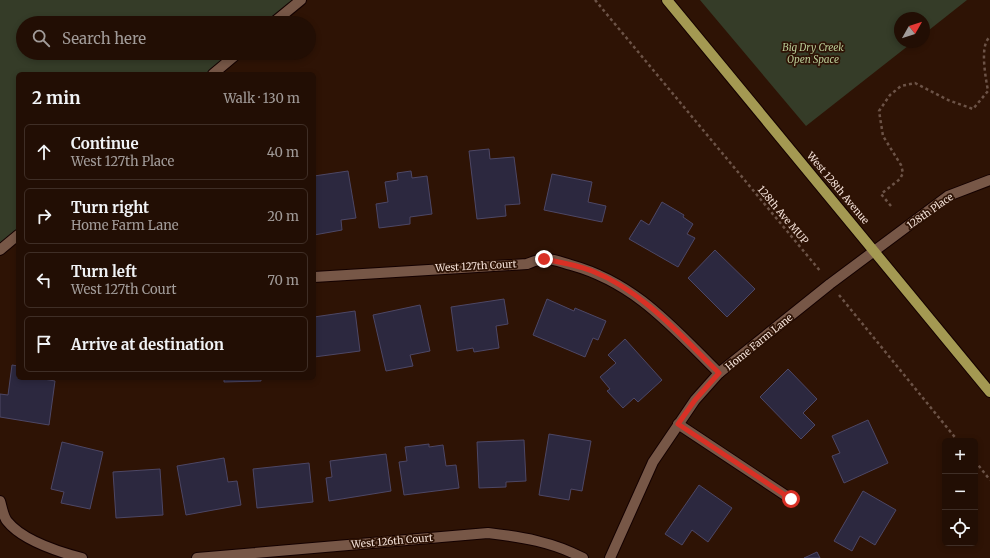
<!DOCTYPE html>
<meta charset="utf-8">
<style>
body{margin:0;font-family:Merriweather,serif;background:#2e1c13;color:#f1f3f6}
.controls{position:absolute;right:12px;bottom:12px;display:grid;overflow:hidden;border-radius:6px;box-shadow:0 2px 6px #0003}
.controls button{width:36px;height:36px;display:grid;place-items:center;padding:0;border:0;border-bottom:1px solid #3f2e26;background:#220e04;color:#f1f3f6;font:20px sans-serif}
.compass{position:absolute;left:894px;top:12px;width:36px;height:36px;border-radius:50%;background:#220e04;box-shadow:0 2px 6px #0003;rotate:51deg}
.stop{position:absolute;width:12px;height:12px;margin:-9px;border:3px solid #d93025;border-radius:50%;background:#fff}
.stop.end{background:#d93025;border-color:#fff;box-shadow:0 1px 4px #0008}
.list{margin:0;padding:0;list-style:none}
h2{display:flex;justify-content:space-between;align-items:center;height:52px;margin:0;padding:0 16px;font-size:17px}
h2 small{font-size:13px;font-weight:400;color:#a29c9a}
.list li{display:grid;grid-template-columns:26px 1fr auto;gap:12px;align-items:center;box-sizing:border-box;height:56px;margin:0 8px 8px;padding:0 8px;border:1px solid #3f2e26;border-radius:6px}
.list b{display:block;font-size:15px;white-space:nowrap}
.list p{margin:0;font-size:13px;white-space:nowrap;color:#a29c9a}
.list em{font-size:13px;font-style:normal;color:#a29c9a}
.icon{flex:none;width:22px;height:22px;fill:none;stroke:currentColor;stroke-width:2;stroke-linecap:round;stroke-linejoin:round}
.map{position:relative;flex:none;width:990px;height:558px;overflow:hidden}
.search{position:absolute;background:#220e04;box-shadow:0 2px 6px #0003;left:16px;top:16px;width:300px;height:44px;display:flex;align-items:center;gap:10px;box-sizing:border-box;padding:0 14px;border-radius:22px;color:#a29c9a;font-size:15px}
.panel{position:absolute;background:#220e04;box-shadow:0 2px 6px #0003;left:16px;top:72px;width:300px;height:308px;border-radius:6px}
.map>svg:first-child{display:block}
.green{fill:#353c28}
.building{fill:#2c283f;stroke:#4d4765}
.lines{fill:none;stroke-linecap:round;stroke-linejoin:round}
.minor-casing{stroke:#140100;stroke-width:12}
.major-casing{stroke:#140100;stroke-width:12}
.path{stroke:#6c5347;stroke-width:2.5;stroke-dasharray:3 3;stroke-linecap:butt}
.minor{stroke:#775747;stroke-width:10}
.major{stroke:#a49952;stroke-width:10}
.route{stroke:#d93025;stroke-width:5}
.labels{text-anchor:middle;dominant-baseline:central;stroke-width:3.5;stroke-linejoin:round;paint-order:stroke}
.park-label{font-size:10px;font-style:italic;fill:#b7c995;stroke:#2e1305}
.street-label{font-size:10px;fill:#f2dfd6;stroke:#2e1305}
</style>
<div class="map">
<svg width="990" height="558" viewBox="0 0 990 558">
<rect width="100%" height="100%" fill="#2e1305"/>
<g class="green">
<polygon points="0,0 298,0 270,23 23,23 23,53 234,53 209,74 18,74 18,233 0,248"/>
<polygon points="700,0 967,0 924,34 924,18 900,18 900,42 913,42 806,126"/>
</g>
<g class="building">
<polygon points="489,149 490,159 514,157 520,204 505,205 506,216 477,219 469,151"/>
<polygon points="348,171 356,218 341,220 342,230 314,235 314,176"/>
<polygon points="411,171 412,178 427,176 432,214 410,217 410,224 379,228 376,204 388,202 385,182 398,180 397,173"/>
<polygon points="552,174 592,182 588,202 606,206 602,222 544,210"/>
<polygon points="662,202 684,215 683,217 693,224 687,234 695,238 678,267 629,239 641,220 649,225"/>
<polygon points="715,250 755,289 727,317 688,278"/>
<polygon points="504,299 508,324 496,326 499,348 474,352 473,348 457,351 451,307"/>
<polygon points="547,299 574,311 575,308 606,321 598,340 593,338 585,357 533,335"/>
<polygon points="420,305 430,351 410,355 413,366 386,371 373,315"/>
<polygon points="355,311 360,351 314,357 314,317"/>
<polygon points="625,339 662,380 638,402 634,398 623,408 607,391 610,389 600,377 616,363 608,355"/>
<polygon points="12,365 18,366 18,378 38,378 55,381 49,425 0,417 0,394 8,395"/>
<polygon points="788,369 817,399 803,413 815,425 801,439 760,397"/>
<polygon points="224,378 261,378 261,381 224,382"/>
<polygon points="868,420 888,463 844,483 832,456 840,453 832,436"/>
<polygon points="549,434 591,441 582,491 571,489 569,500 539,495"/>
<polygon points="524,440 526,481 506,482 506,487 479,488 477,442"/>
<polygon points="62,442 103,452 90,509 61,503 64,492 51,489"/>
<polygon points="429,444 429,447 443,445 446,466 456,465 459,488 404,495 399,462 407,461 405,447"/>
<polygon points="386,454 391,491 329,501 326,478 332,477 330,461"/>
<polygon points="224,458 228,482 237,481 241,505 186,515 177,466"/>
<polygon points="309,463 313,502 257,508 253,469"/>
<polygon points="160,469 163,515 116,518 113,472"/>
<polygon points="699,485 732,508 708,542 692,530 682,545 665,534"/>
<polygon points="863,491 896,510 875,545 860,536 852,551 834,541"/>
<polygon points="817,552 820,558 804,558"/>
</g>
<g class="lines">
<g class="minor-casing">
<g id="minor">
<polyline points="273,23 301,0"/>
<polyline points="213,74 238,53"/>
<polyline points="0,250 18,235"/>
<path d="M 314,277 L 527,264 C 532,262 539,259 544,259 C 553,258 563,263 571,265 C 636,283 673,328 719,373"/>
<polyline points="678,424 791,499"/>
<path d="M 0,501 C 2,507 3,516 7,521 C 22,540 59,552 82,558"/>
<path d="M 197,558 L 488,533 C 522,537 553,542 583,558"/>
<polyline points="610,558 653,462 695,400 719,373 830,284 948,196 990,180"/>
</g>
</g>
<g class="major-casing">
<polyline id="major" points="667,0 990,392"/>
</g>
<g class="path">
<polyline points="595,0 821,272"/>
<path d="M 891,206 L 881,194 L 900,179 L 903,173 L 901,165 L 883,136 L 879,111 L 890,95 L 901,86 L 915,83 L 948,100 L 973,109 L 988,91 C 986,79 979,45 990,37"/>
<polyline points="839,295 958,441"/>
<polyline points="975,461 990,480"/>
</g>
<use href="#minor" class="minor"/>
<use href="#major" class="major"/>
</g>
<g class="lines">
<path class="route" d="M 544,259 C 560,262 577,265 592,271 C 643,291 681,336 719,373 L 695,400 L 678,424 L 791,499"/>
</g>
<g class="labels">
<g class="park-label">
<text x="813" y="47">Big Dry Creek<tspan x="813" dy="12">Open Space</tspan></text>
</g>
<g class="street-label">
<text transform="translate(838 188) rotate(50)">West 128th Avenue</text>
<text transform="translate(930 211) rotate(-35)">128th Place</text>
<text transform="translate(783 215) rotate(50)">128th Ave MUP</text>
<text transform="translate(476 266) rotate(-3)">West 127th Court</text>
<text transform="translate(759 342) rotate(-39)">Home Farm Lane</text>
<text transform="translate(392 541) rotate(-5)">West 126th Court</text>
</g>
</g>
</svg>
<div class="controls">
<button>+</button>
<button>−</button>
<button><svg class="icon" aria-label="locate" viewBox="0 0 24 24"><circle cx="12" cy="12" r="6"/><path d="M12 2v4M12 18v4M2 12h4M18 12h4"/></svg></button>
</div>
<svg class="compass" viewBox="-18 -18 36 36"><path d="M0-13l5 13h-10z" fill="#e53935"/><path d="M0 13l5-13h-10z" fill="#a29c9a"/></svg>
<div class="stop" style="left:791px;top:499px"></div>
<div class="stop end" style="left:544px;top:259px"></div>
<div class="search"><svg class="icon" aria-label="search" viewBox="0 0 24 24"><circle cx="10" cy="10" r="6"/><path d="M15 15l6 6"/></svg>Search here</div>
<section class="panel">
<h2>2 min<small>Walk · 130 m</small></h2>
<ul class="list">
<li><svg class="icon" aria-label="ahead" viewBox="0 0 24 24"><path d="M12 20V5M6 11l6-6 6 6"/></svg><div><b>Continue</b><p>West 127th Place</p></div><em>40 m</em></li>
<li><svg class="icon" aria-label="right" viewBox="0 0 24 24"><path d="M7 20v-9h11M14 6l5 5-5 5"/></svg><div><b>Turn right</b><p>Home Farm Lane</p></div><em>20 m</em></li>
<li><svg class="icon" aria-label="left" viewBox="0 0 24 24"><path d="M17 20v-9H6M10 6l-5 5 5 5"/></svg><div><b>Turn left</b><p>West 127th Court</p></div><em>70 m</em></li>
<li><svg class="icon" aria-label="arrive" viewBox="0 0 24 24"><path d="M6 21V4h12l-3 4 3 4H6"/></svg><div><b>Arrive at destination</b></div></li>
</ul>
</section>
</div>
